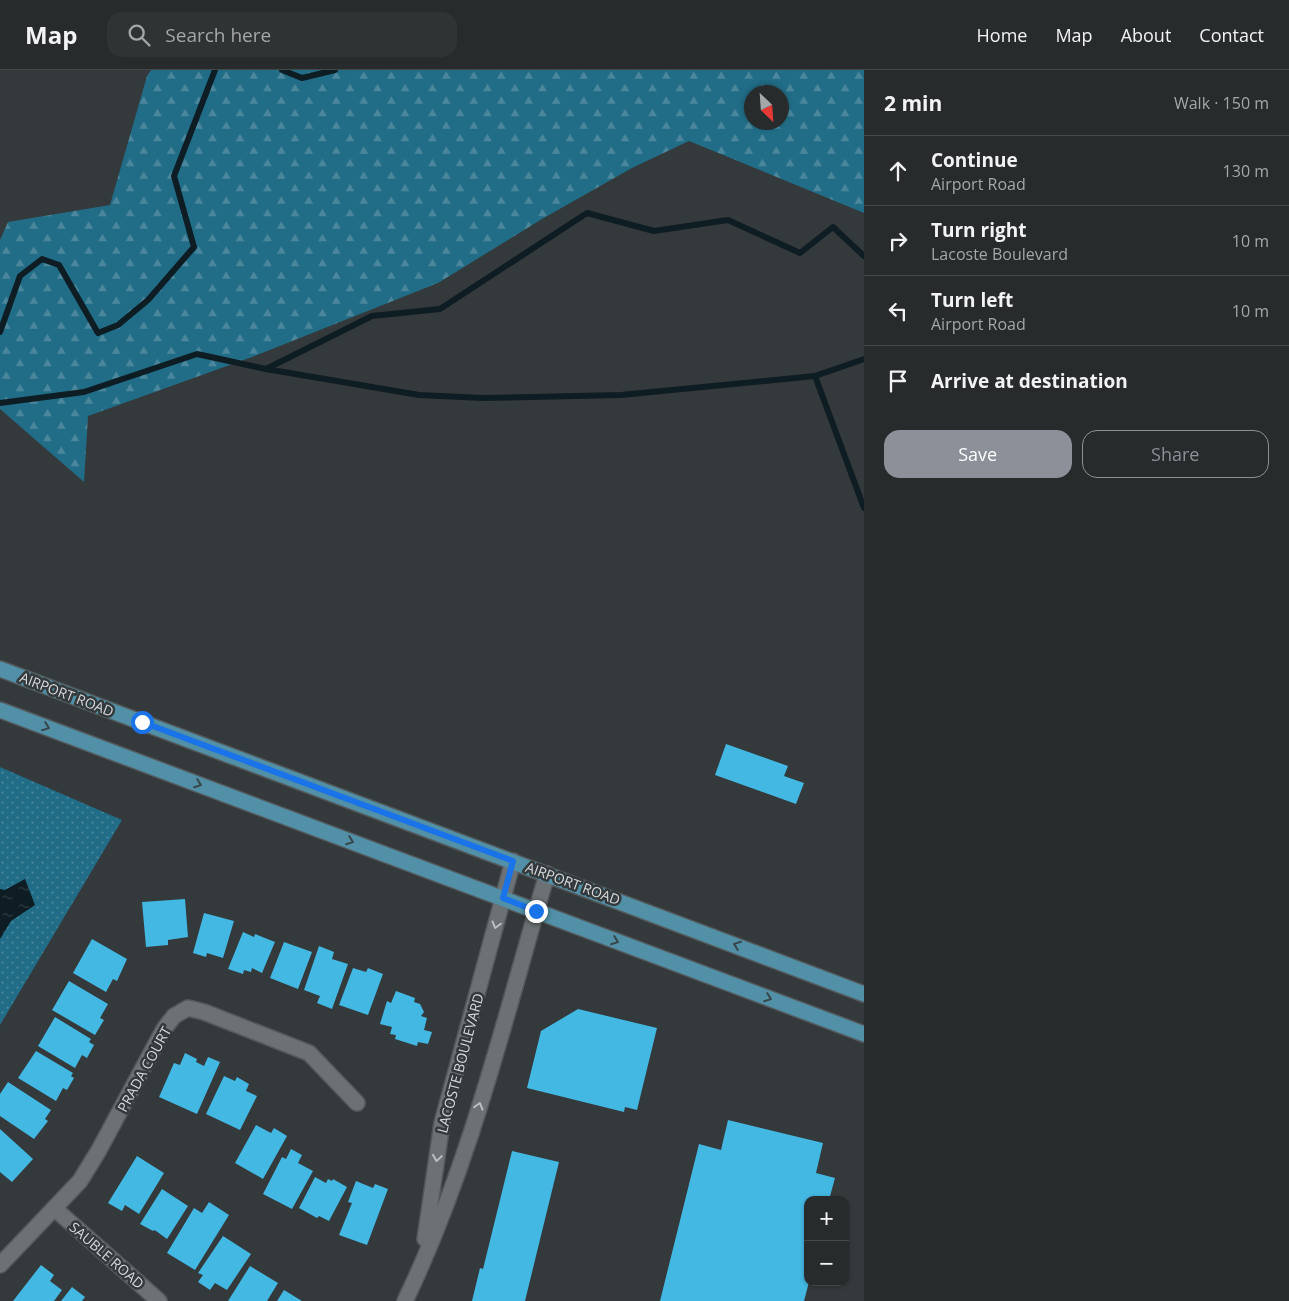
<!DOCTYPE html>
<meta charset="utf-8">
<style>
body{margin:0;font-family:"Open Sans",sans-serif;background:#2f3334;color:#f1f3f6}
.controls{position:absolute;right:15px;bottom:15px;display:grid;overflow:hidden;border-radius:10px;box-shadow:0 1px 4px #0004}
.controls button{width:45px;height:45px;display:grid;place-items:center;padding:0;border:0;border-bottom:1px solid #434748;background:#272b2c;color:#f1f3f6;font:25px sans-serif}
.compass{position:absolute;left:744px;top:15px;width:45px;height:45px;border-radius:50%;background:#272b2c;box-shadow:0 1px 4px #0004;rotate:155deg}
.stop{position:absolute;width:15px;height:15px;margin:-11px;border:4px solid #1a73e8;border-radius:50%;background:#fff}
.stop.end{background:#1a73e8;border-color:#fff;box-shadow:0 1px 5px #0008}
.list{margin:0;padding:0;list-style:none}
h2{display:flex;justify-content:space-between;align-items:center;height:65px;margin:0;padding:0 20px;font-size:21px}
h2 small{font-size:16px;font-weight:400;color:#a4a7a9}
.list li{display:grid;grid-template-columns:32px 1fr auto;gap:15px;align-items:center;box-sizing:border-box;height:70px;padding:0 20px;border-top:1px solid #434748}
.list b{display:block;font-size:19px;white-space:nowrap}
.list p{margin:0;font-size:16px;white-space:nowrap;color:#a4a7a9}
.list em{font-size:16px;font-style:normal;color:#a4a7a9}
.actions{display:flex;gap:10px;padding:15px 20px}
.actions a{flex:1;padding:11px 0;border:1px solid #8c9099;border-radius:15px;text-align:center;font-size:18px;color:#8c9099}
.actions .main{background:#8c9099;color:#fff}
.icon{flex:none;width:28px;height:28px;fill:none;stroke:currentColor;stroke-width:2;stroke-linecap:round;stroke-linejoin:round}
.map{position:relative;flex:none;width:864px;height:1231px;overflow:hidden}
header{display:flex;align-items:center;gap:30px;box-sizing:border-box;height:70px;padding:0 25px;background:#272b2c;border-bottom:1px solid #434748}
header strong{font-size:24px}
nav{display:flex;gap:28px;margin-inline-start:auto;font-size:18px}
.search{width:350px;height:45px;background:#2f3334;display:flex;align-items:center;gap:12px;box-sizing:border-box;padding:0 18px;border-radius:15px;color:#a4a7a9;font-size:19px}
main{display:flex}
aside{flex:1;background:#272b2c}
.map>svg:first-child{display:block}
.grass{fill:url(#grass-dots)}
.forest{fill:url(#forest-firs);fill-rule:evenodd}
.water{fill:url(#water-ripples)}
.lines{fill:none;stroke-linecap:round;stroke-linejoin:round}
.stream{stroke:#0e1d23;stroke-width:6}
.building{fill:#43b8e3}
.minor-casing{stroke:#53585a;stroke-width:18}
.major-casing{stroke:#53585a;stroke-width:18}
.minor{stroke:#6b7174;stroke-width:15}
.major{stroke:#5190a7;stroke-width:15}
.oneway{stroke:#38464b}
.oneway2{stroke:#bbbfc1}
.route{stroke:#1a73e8;stroke-width:6}
.labels{text-anchor:middle;dominant-baseline:central;stroke-width:5;stroke-linejoin:round;paint-order:stroke}
.street-label{font-size:14px;fill:#d6d9db;stroke:#34393b}
</style>
<header>
<strong>Map</strong>
<div class="search"><svg class="icon" aria-label="search" viewBox="0 0 24 24"><circle cx="10" cy="10" r="6"/><path d="M15 15l6 6"/></svg>Search here</div>
<nav><a>Home</a><a>Map</a><a>About</a><a>Contact</a></nav>
</header>
<main>
<div class="map">
<svg width="864" height="1231" viewBox="0 0 864 1231">
<defs>
<pattern id="grass-dots" width="8" height="8" patternUnits="userSpaceOnUse" patternTransform="scale(1.25)"><rect width="8" height="8" fill="#216c86"/><path d="M2 2h.1M6 6h.1" fill="none" stroke="#4b879c" stroke-width="1.8" stroke-linecap="round"/></pattern>
<pattern id="forest-firs" width="22" height="20" patternUnits="userSpaceOnUse" patternTransform="scale(1.25)"><rect width="22" height="20" fill="#216c86"/><path d="M5 1l3.5 6h-7zM16 11l3.5 6h-7z" fill="#4b879c"/></pattern>
<pattern id="water-ripples" width="26" height="14" patternUnits="userSpaceOnUse" patternTransform="scale(1.25)"><rect width="26" height="14" fill="#0e1d23"/><path d="M2 4q2-2 4 0t4 0M15 11q2-2 4 0t4 0" fill="none" stroke="#303d42"/></pattern>
</defs>
<rect width="100%" height="100%" fill="#34393b"/>
<polygon class="grass" points="0,697 122,750 0,955"/>
<path class="forest" d="M 151,0 L 864,0 L 864,143 L 689,71 L 632,98 L 542,149 L 438,213 L 252,287 L 88,346 L 84,412 L 0,339 L 0,170 L 8,152 L 110,135 L 147,6 ZM 752,22 L 782,22 L 782,52 L 752,52 Z"/>
<polygon class="water" points="25,809 35,835 11,851 0,869 0,819 5,820"/>
<g class="lines">
<g class="stream">
<polyline points="282,0 302,8 335,0"/>
<polyline points="0,262 20,206 42,189 59,195 98,263 118,255 148,230 194,177 174,106 215,0"/>
<polyline points="266,299 372,246 440,239 587,143 654,161 728,150 800,183 833,157 864,186"/>
<polyline points="815,306 864,438"/>
<polyline points="0,333 84,322 197,284 266,299 419,325 483,328 621,325 815,306 864,289"/>
</g>
</g>
<g class="building">
<polygon points="726,674 788,696 784,706 804,713 796,734 715,705"/>
<polygon points="185,829 188,867 168,870 168,875 146,877 142,832"/>
<polygon points="204,843 234,851 223,888 207,883 206,887 193,883"/>
<polygon points="243,862 254,867 255,864 275,872 262,903 252,898 251,902 244,900 243,904 228,899"/>
<polygon points="92,869 127,889 117,911 113,909 106,922 73,903"/>
<polygon points="284,872 312,882 298,919 270,908"/>
<polygon points="319,876 334,882 332,889 348,894 332,939 317,933 320,926 304,920"/>
<polygon points="353,898 366,902 368,898 383,904 368,945 339,935"/>
<polygon points="69,911 108,934 100,948 104,950 95,965 52,940"/>
<polygon points="396,921 415,928 414,932 420,934 424,942 421,946 427,948 424,960 432,962 428,974 418,972 417,976 395,969 396,965 390,964 392,957 380,954 387,931 391,933"/>
<polygon points="578,939 657,958 637,1040 625,1037 624,1042 527,1018 541,961"/>
<polygon points="55,947 91,969 89,972 94,975 87,988 82,985 75,998 38,976"/>
<polygon points="36,981 73,1003 71,1006 74,1008 67,1020 63,1018 56,1031 18,1008"/>
<polygon points="185,983 197,989 196,992 204,996 208,987 220,992 197,1044 159,1027 174,993 180,995"/>
<polygon points="224,1006 235,1011 237,1007 249,1014 246,1021 257,1026 240,1060 206,1044"/>
<polygon points="8,1012 51,1040 45,1049 48,1051 34,1069 0,1046 0,1024"/>
<polygon points="728,1050 823,1073 816,1103 835,1108 829,1130 808,1130 809,1212 804,1231 660,1231 699,1074 721,1080"/>
<polygon points="256,1055 271,1063 274,1058 287,1066 263,1109 235,1093"/>
<polygon points="0,1059 33,1089 12,1112 0,1102"/>
<polygon points="291,1079 302,1085 298,1093 313,1101 292,1139 263,1124 282,1087 286,1089"/>
<polygon points="512,1081 559,1092 525,1231 472,1231 480,1198 483,1199"/>
<polygon points="137,1086 164,1103 139,1144 125,1135 122,1141 108,1133"/>
<polygon points="315,1107 326,1113 328,1109 332,1111 333,1109 347,1117 329,1151 319,1146 317,1148 299,1138"/>
<polygon points="356,1111 373,1118 375,1114 388,1119 367,1175 339,1165 352,1133 348,1132"/>
<polygon points="162,1119 188,1136 167,1169 156,1161 154,1160 153,1161 140,1154"/>
<polygon points="209,1132 229,1145 195,1200 167,1183 194,1138 202,1143"/>
<polygon points="223,1166 251,1184 227,1220 215,1213 210,1220 198,1212 203,1205 198,1203"/>
<polygon points="41,1195 54,1205 50,1211 62,1220 54,1231 13,1231"/>
<polygon points="250,1196 278,1213 267,1231 228,1231"/>
<polygon points="72,1217 85,1227 82,1231 61,1231"/>
<polygon points="284,1220 302,1231 277,1231"/>
</g>
<g class="lines">
<g class="minor-casing">
<g id="minor">
<polyline points="55,1139 159,1231"/>
<polyline points="425,1169 442,1053 513,791"/>
<polyline points="0,1195 80,1111 99,1080 164,959 174,946 188,938 204,942 309,983 357,1033"/>
<path d="M 405,1231 C 470,1096 505,947 547,804"/>
</g>
</g>
<g class="major-casing">
<g id="major">
<polyline points="0,599 864,924"/>
<polyline points="0,640 864,964"/>
</g>
</g>
<use href="#minor" class="minor"/>
<use href="#major" class="major"/>
</g>
<defs><path id="oneway-chevron" d="M-2-3.5L2.5 0L-2 3.5" fill="none" stroke-width="1.6" stroke-linecap="round" stroke-linejoin="round" transform="scale(1.25)"/></defs>
<g class="oneway">
<use href="#oneway-chevron" transform="translate(46 657) rotate(21)"/>
<use href="#oneway-chevron" transform="translate(198 714) rotate(21)"/>
<use href="#oneway-chevron" transform="translate(350 771) rotate(21)"/>
<use href="#oneway-chevron" transform="translate(615 871) rotate(21)"/>
<use href="#oneway-chevron" transform="translate(737 875) rotate(-159)"/>
<use href="#oneway-chevron" transform="translate(768 928) rotate(21)"/>
</g>
<g class="oneway2">
<use href="#oneway-chevron" transform="translate(496 855) rotate(105)"/>
<use href="#oneway-chevron" transform="translate(479 1036) rotate(-74)"/>
<use href="#oneway-chevron" transform="translate(437 1088) rotate(98)"/>
</g>
<g class="lines">
<polyline class="route" points="142,652 513,791 503,828 536,841"/>
</g>
<g class="labels">
<g class="street-label">
<text transform="translate(67 624) rotate(21)">AIRPORT ROAD</text>
<text transform="translate(573 813) rotate(20)">AIRPORT ROAD</text>
<text transform="translate(460 993) rotate(-75)">LACOSTE BOULEVARD</text>
<text transform="translate(144 999) rotate(-61)">PRADA COURT</text>
<text transform="translate(107 1185) rotate(41)">SAUBLE ROAD</text>
</g>
</g>
</svg>
<div class="controls">
<button>+</button>
<button>−</button>
</div>
<svg class="compass" viewBox="-18 -18 36 36"><path d="M0-13l5 13h-10z" fill="#e53935"/><path d="M0 13l5-13h-10z" fill="#a4a7a9"/></svg>
<div class="stop" style="left:142px;top:652px"></div>
<div class="stop end" style="left:536px;top:841px"></div>
</div>
<aside>
<h2>2 min<small>Walk · 150 m</small></h2>
<ul class="list">
<li><svg class="icon" aria-label="ahead" viewBox="0 0 24 24"><path d="M12 20V5M6 11l6-6 6 6"/></svg><div><b>Continue</b><p>Airport Road</p></div><em>130 m</em></li>
<li><svg class="icon" aria-label="right" viewBox="0 0 24 24"><path d="M7 20v-9h11M14 6l5 5-5 5"/></svg><div><b>Turn right</b><p>Lacoste Boulevard</p></div><em>10 m</em></li>
<li><svg class="icon" aria-label="left" viewBox="0 0 24 24"><path d="M17 20v-9H6M10 6l-5 5 5 5"/></svg><div><b>Turn left</b><p>Airport Road</p></div><em>10 m</em></li>
<li><svg class="icon" aria-label="arrive" viewBox="0 0 24 24"><path d="M6 21V4h12l-3 4 3 4H6"/></svg><div><b>Arrive at destination</b></div></li>
</ul>
<div class="actions"><a class="main">Save</a><a>Share</a></div>
</aside>
</main>
